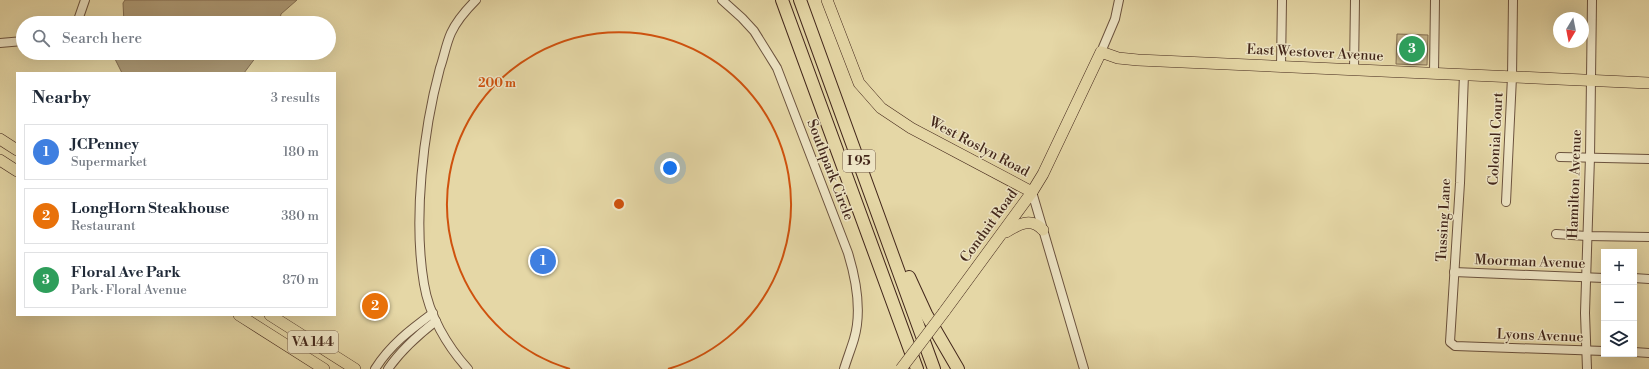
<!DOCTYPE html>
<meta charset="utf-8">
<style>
body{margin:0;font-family:"Libre Bodoni",serif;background:#f6f6f7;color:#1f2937}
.controls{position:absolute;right:12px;bottom:12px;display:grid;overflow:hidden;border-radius:0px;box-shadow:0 4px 16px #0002}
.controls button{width:36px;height:36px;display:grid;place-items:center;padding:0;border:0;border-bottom:1px solid #e0e1e3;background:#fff;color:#1f2937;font:20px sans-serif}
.compass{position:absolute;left:1553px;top:12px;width:36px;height:36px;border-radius:50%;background:#fff;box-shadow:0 4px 16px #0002;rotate:190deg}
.you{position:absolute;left:670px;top:168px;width:14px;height:14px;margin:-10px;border:3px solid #fff;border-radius:50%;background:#1a73e8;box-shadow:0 0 0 6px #1a73e833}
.badge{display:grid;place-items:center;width:26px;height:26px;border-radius:50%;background:#b45309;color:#fff;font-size:13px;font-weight:700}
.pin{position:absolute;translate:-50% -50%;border:2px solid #fff;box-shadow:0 1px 4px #0006}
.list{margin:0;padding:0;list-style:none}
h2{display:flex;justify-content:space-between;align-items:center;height:52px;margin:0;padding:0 16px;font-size:17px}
h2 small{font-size:13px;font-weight:400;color:#747a83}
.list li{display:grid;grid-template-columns:26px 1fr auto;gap:12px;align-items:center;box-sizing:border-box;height:56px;margin:0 8px 8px;padding:0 8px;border:1px solid #e0e1e3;border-radius:0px}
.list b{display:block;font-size:15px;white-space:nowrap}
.list p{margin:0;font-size:13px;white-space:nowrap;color:#747a83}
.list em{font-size:13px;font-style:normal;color:#747a83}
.icon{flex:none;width:22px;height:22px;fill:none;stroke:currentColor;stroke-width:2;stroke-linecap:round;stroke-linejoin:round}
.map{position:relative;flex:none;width:1649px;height:369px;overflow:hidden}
.search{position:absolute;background:#fff;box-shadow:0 4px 16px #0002;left:16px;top:16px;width:320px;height:44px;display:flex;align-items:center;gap:10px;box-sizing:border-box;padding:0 14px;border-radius:22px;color:#747a83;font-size:15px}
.panel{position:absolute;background:#fff;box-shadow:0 4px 16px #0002;left:16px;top:72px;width:320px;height:244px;border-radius:0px}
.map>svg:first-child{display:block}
.green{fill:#c9b98e;stroke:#867054}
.water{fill:#ae9b77;stroke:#836d52}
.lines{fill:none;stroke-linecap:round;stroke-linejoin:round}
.minor-casing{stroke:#6c533e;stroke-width:10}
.major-casing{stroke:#43271b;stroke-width:12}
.highway-casing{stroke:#43271b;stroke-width:14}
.minor{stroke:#eee5c5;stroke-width:8}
.major{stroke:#e5d7a6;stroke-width:11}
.highway{stroke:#e5d7a6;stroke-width:12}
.major-bridge-casing{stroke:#43271b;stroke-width:12;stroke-linecap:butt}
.major-bridge{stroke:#e5d7a6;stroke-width:11}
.ring{fill:none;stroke:#cf520e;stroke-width:2}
.labels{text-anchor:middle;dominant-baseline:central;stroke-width:3;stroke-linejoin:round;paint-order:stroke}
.shield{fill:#eee5c5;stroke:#76604e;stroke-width:1}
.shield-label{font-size:13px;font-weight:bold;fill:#43271b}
.street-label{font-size:14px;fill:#43271b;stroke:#eee5c5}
.centre{fill:#cf520e;stroke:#eee5c5;stroke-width:2}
.ring-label{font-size:12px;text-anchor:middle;font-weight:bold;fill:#cf520e;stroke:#eee5c5;stroke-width:3;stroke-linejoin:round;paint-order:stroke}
</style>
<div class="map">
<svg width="1649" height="369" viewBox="0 0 1649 369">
<rect width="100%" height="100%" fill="#e5d7a6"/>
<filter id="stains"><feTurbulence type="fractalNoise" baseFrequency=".005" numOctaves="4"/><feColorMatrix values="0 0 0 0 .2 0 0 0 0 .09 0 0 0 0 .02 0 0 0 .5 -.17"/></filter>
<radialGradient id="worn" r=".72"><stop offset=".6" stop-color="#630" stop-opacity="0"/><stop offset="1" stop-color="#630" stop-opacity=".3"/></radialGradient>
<polygon class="green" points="1397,34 1428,35 1427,65 1396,64"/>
<g class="water">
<polygon points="125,0 297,0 281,14 279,23 124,23 123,3"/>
<polygon points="117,53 259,53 244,73 122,73 115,59"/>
</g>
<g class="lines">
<g class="minor-casing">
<g id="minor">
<path d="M 722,0 L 742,18 L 754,31 L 777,68 L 848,253 C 856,279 862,312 854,339 C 851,349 847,359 844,369"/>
<polyline points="77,23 85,0"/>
<polyline points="0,43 23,41"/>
<polyline points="1101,52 1115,19 1119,0"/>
<polyline points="1281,66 1282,0"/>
<polyline points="1354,70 1355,0"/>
<polyline points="1434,73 1435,0"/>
<polyline points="1464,74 1460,183 1450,342 1455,346 1604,351"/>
<polyline points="1560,157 1649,159"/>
<polyline points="1032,192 1084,369"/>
<polyline points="1506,202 1512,77 1513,0"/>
<polyline points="1556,234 1587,236 1649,237"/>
<polyline points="1454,272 1604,278"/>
<polyline points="1634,278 1649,279"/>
<polyline points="1634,352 1649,353"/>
<path d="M 375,369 C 390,345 410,330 433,313"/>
<path d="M 388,369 C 401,350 418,335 436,321"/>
<path d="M 468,369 C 447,346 429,315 424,284 C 413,219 423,131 440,68 C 444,57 446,44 451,33 C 457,20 466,10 476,0"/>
<polyline points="1587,369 1585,313 1590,157 1592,0"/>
</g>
</g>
<g class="major-casing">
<g id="major">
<polyline points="827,0 859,83 881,108 911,128 1032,192"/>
<polyline points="0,139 17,150"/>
<polyline points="0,160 17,171"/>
<path d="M 1006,232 C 1019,224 1031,217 1043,230"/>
<polyline points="944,312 1032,192 1043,174 1101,52 1118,58 1138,60 1649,83"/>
<polyline points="239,315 324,369"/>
<polyline points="270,315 355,369"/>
</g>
</g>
<g class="highway-casing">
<g id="highway">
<polyline points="782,0 917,369"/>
<polyline points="800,0 934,369"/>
<polyline points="909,277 926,314 958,369"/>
</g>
</g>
<use href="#minor" class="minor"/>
<use href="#major" class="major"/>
<use href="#highway" class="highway"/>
<g class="major-bridge-casing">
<polyline id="major-bridge" points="901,369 944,312"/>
</g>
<use href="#major-bridge" class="major-bridge"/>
</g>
<path class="ring" d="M570 369A172 172 0 1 1 668 369"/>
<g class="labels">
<g class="shield">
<rect x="843" y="150" width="32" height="22" rx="3"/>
<rect x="288" y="331" width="50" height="22" rx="3"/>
</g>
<g class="shield-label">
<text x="859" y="161">I 95</text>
<text x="313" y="342">VA 144</text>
</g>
<g class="street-label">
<text transform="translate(1315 53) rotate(3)">East Westover Avenue</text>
<text transform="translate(1496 139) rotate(-87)">Colonial Court</text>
<text transform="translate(979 147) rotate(28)">West Roslyn Road</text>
<text transform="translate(830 170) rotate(69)">Southpark Circle</text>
<text transform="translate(1575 184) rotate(-88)">Hamilton Avenue</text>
<text transform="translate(1444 220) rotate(-87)">Tussing Lane</text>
<text transform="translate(989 226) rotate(-54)">Conduit Road</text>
<text transform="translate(1530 262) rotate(2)">Moorman Avenue</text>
<text transform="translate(1540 336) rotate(2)">Lyons Avenue</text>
</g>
</g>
<circle cx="619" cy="204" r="6" class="centre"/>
<g class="ring-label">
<text x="497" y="87">200 m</text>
</g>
<rect width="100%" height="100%" filter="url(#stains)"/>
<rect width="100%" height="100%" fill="url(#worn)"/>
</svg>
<div class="controls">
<button>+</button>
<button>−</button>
<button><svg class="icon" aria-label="layers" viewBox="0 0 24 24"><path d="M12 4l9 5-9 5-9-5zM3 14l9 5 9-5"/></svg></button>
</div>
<svg class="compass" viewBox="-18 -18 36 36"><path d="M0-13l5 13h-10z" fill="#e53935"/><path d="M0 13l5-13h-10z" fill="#747a83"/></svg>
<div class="you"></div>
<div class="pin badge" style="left:543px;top:261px;background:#3f7fe0">1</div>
<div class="pin badge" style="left:375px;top:306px;background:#e8710a">2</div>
<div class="pin badge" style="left:1412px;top:49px;background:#2e9e5b">3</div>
<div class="search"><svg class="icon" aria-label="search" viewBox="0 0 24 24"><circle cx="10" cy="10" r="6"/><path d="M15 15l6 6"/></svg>Search here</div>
<section class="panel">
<h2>Nearby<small>3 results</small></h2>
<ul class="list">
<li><span class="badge" style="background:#3f7fe0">1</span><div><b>JCPenney</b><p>Supermarket</p></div><em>180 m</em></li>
<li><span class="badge" style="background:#e8710a">2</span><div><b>LongHorn Steakhouse</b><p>Restaurant</p></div><em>380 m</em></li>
<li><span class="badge" style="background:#2e9e5b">3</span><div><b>Floral Ave Park</b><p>Park · Floral Avenue</p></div><em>870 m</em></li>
</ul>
</section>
</div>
